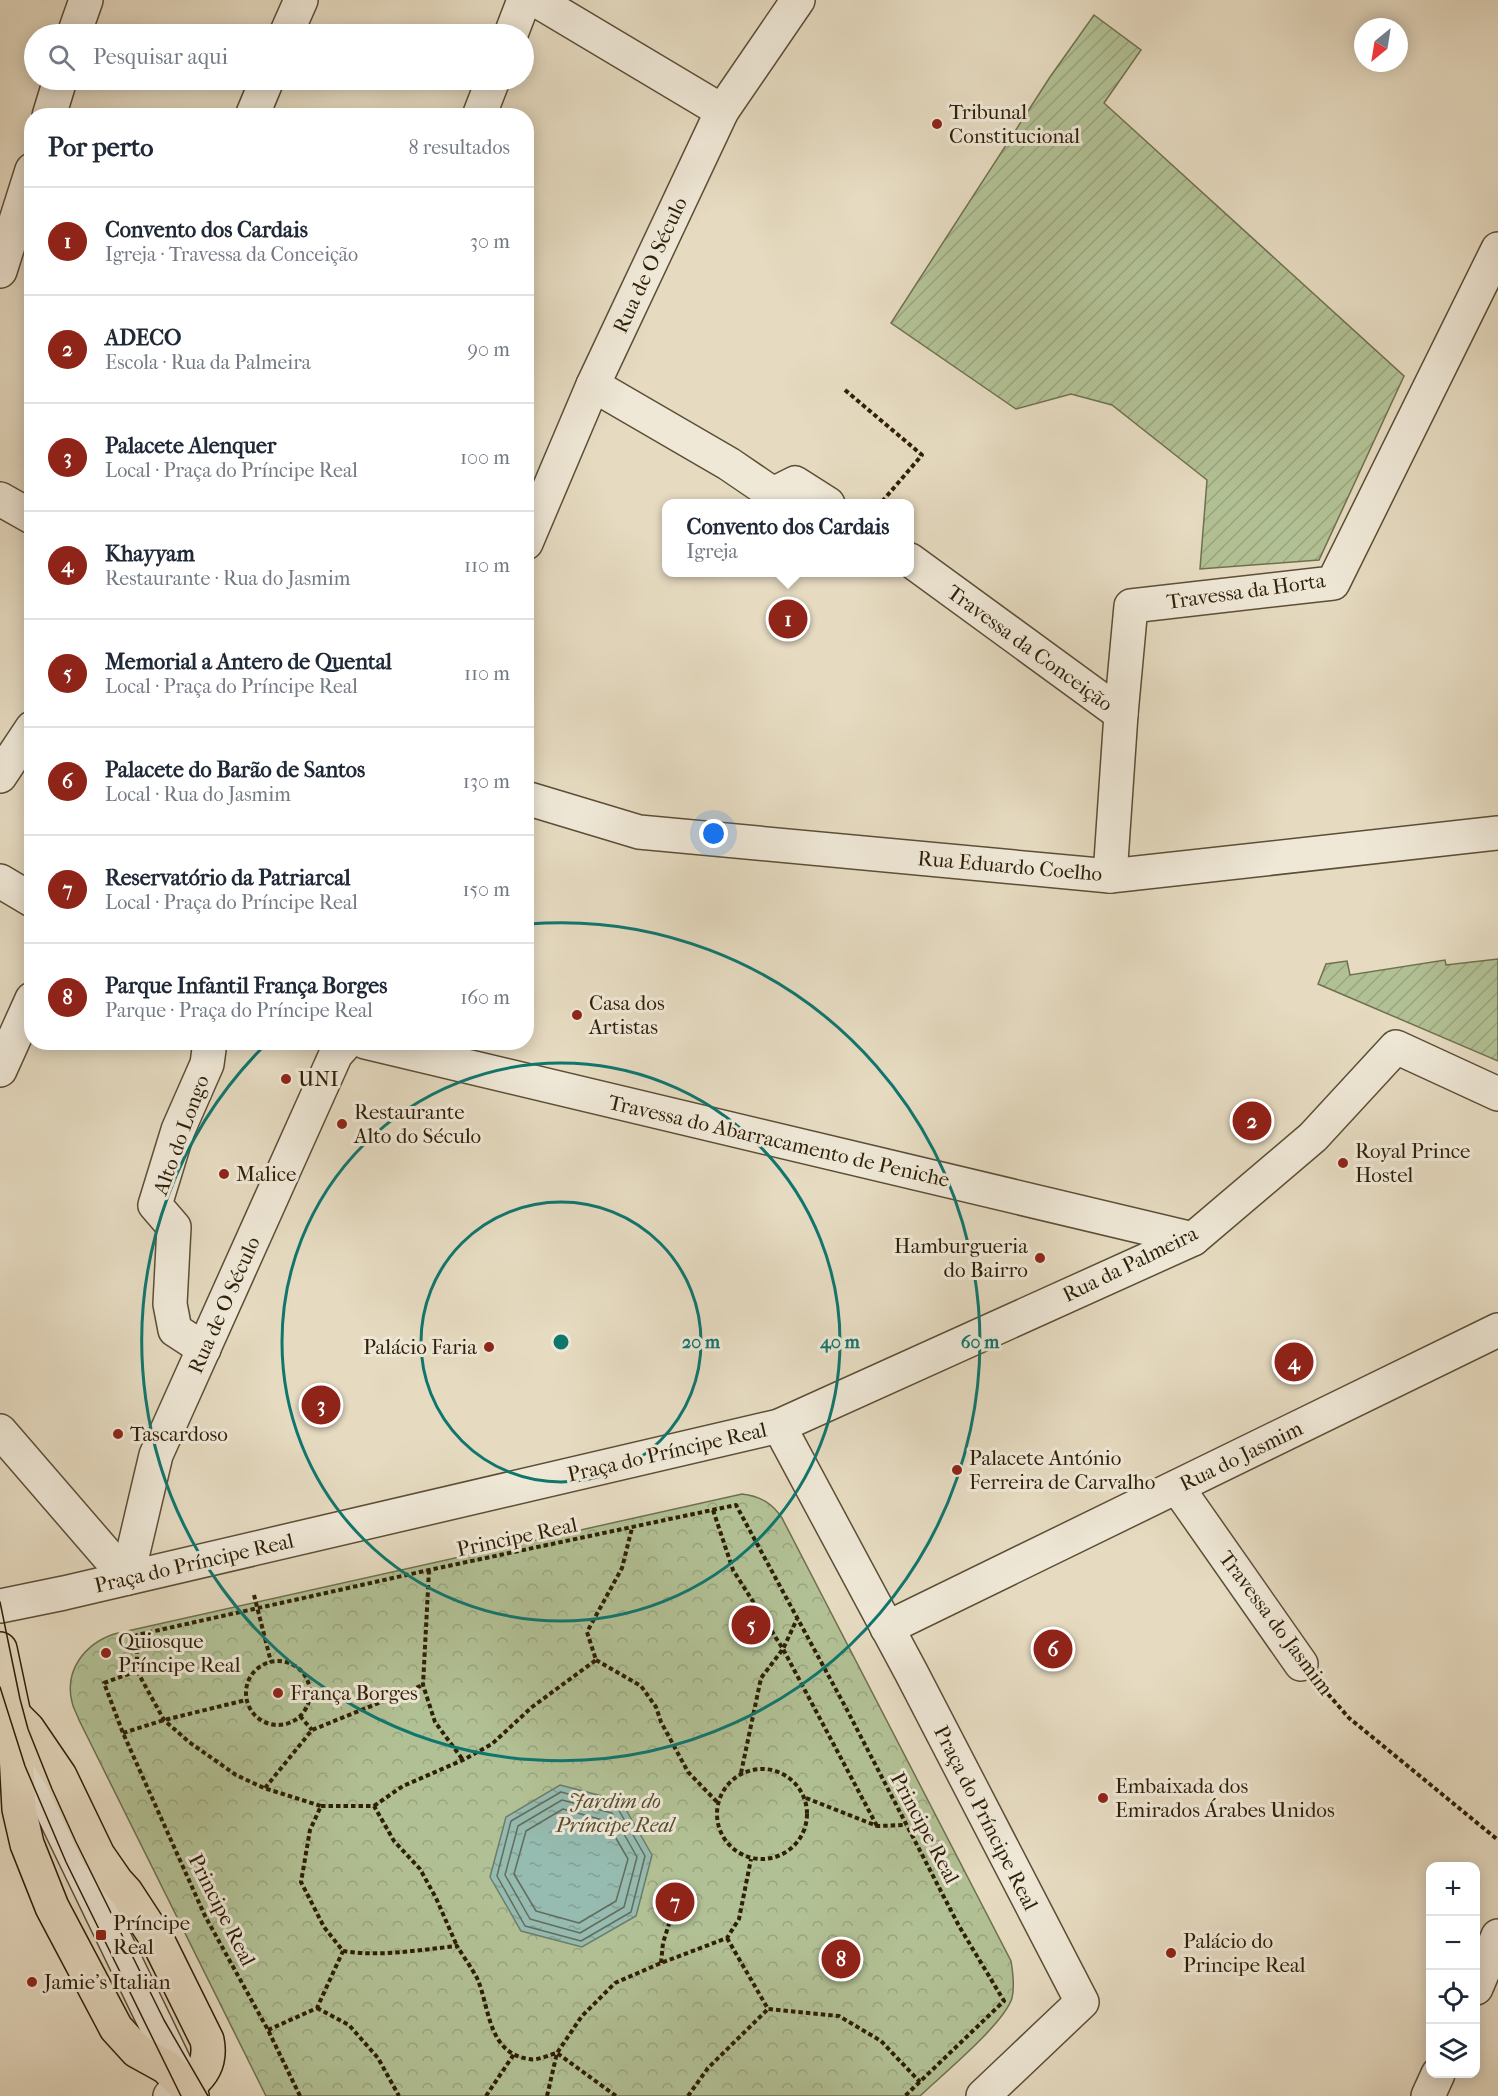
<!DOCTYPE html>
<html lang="pt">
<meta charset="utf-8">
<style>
body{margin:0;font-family:"IM FELL French Canon",serif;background:#f2f2f3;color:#1f2937}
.controls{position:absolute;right:18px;bottom:18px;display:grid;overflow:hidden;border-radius:12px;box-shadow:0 3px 15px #0003}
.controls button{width:54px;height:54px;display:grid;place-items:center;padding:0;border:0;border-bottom:2px solid #e0e1e3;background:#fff;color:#1f2937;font:30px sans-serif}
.compass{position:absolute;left:1354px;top:18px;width:54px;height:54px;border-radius:50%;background:#fff;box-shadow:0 3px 15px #0003;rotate:210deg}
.you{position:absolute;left:714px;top:834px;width:21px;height:21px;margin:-15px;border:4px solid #fff;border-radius:50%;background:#1a73e8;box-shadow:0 0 0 9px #1a73e833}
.badge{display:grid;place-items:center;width:39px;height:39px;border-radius:50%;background:#8f2418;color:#fff;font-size:20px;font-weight:700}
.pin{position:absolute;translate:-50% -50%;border:3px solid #fff;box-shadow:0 2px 6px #0006}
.popup{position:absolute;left:662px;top:499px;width:252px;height:78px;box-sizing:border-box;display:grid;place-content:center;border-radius:12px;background:#fff;filter:drop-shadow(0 2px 4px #0005);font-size:20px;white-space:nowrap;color:#747a83}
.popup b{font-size:22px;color:#1f2937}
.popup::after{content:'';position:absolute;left:50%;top:100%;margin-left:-12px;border:12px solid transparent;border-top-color:#fff}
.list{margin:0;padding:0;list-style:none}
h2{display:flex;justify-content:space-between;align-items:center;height:78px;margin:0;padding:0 24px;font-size:26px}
h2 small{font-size:20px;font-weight:400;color:#747a83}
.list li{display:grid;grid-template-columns:39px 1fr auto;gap:18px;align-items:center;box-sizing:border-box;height:108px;padding:0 24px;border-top:2px solid #e0e1e3}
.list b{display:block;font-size:22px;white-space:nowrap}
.list p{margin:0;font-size:20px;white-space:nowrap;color:#747a83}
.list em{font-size:20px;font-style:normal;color:#747a83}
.icon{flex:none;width:33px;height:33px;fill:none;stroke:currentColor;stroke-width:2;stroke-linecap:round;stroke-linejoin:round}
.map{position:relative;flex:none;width:1498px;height:2096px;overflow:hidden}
.search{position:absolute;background:#fff;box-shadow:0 3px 15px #0003;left:24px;top:24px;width:510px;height:66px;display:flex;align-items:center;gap:15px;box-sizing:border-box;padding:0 21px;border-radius:33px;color:#747a83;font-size:22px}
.panel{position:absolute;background:#fff;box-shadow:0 3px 15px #0003;left:24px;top:108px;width:510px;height:942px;border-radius:24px}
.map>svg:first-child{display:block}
.park{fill:url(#park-crowns);stroke:#70704e;stroke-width:1.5}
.garden{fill:url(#garden-furrows);stroke:#70704e;stroke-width:1.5}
.water{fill:url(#water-ripples);stroke:#6c7d6c;stroke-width:1.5}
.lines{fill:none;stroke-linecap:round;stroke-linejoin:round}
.shore{stroke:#626d5c;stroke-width:1.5}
.minor-casing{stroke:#5c4e36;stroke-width:36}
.major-casing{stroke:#2e1f07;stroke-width:36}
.path{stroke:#2e1f07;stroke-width:4;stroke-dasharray:4.5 3;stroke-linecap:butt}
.minor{stroke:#efe8d7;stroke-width:33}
.major{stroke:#e6dbc1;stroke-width:33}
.tram{stroke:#2e1f07;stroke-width:1.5}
.ring{fill:none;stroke:#0f766e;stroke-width:3}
.poi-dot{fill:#8f2418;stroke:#efe8d7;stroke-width:2}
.labels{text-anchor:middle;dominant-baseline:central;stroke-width:6;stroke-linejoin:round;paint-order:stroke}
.poi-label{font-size:21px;fill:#2e1f07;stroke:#efe8d7;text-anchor:start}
.street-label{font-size:21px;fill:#2e1f07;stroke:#efe8d7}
.park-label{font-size:21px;font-style:italic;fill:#565032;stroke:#efe8d7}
.centre{fill:#0f766e;stroke:#efe8d7;stroke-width:3}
.ring-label{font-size:18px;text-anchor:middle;font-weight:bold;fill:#0f766e;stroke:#efe8d7;stroke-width:6;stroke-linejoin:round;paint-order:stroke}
</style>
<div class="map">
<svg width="1498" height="2096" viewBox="0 0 1498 2096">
<defs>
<pattern id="park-crowns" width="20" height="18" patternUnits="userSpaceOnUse" patternTransform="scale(1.5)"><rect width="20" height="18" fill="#b2c195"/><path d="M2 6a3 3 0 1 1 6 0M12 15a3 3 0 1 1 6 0" fill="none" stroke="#99a57f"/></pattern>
<pattern id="garden-furrows" width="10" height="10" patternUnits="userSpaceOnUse" patternTransform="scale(1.5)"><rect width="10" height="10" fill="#b2c195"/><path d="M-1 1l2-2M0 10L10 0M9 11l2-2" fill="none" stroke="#99a57f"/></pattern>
<pattern id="water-ripples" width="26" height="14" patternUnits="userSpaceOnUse" patternTransform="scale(1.5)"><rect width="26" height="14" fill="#96bbb0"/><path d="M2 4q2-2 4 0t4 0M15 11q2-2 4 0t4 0" fill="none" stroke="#82a096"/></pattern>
</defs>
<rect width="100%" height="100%" fill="#e6dbc1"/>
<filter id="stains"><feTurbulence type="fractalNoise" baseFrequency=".00333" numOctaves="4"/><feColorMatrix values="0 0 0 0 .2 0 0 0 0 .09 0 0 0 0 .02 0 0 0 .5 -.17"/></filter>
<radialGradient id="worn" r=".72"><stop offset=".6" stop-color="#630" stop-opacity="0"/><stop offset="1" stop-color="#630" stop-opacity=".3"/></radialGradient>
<path class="park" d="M 742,1494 C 760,1496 772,1503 782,1518 L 1011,1961 C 1013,1973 1015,1986 1012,1998 C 1004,2024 942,2075 920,2096 L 266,2096 L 79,1720 C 77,1714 73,1708 72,1702 C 64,1670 85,1644 114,1634 Z"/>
<g class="garden">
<polygon points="1094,15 1141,50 1104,103 1404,376 1319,560 1200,569 1207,480 1112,405 1071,394 1016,409 891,323 1050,77"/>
<polygon points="1498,959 1498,1061 1318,984 1326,964 1347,961 1350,975 1445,960 1446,965"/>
</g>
<polygon class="water" points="560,1785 621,1801 652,1855 636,1916 582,1947 521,1931 490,1877 506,1817"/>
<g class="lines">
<g class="shore">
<polygon points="561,1792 617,1807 645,1856 631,1912 581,1941 525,1926 497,1876 511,1821"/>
<polygon points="562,1800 612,1813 637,1857 624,1907 580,1933 530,1919 505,1875 518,1826"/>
<polygon points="563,1809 606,1821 628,1859 616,1901 579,1923 536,1911 514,1874 526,1831"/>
</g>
<g class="minor-casing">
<g id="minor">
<polyline points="536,0 722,111"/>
<polyline points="74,34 86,0"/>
<polyline points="286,34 301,0"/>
<polyline points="511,34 524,0"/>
<polyline points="49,116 60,80"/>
<polyline points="252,116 267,80"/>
<polyline points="479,116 493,80"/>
<polyline points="0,271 32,170"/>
<polyline points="593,385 729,464 773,494 795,483 828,504"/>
<polyline points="0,499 32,517"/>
<polyline points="526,543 593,385 722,111 798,0"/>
<polyline points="910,560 1121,714"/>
<polyline points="0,776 32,728"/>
<polyline points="526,798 639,832 1110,876 1498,833"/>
<polyline points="1110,876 1121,714 1131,606 1333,583 1498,249"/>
<polyline points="0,881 32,900"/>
<polyline points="365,1042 1193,1239"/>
<polyline points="0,1070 32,999"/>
<polyline points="204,1349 175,1330 170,1304 174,1227 155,1205 178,1130 207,1064 210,1042"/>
<polyline points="779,1426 911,1672 1082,2002 983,2096"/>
<polyline points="0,1431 127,1578"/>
<polyline points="1177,1487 1301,1664"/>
<polyline points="127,1578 156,1455 336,1054 347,1042"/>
<polyline points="0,1606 64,1593 779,1426 1193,1239 1313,1137 1396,1047 1498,1094"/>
<polyline points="887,1628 1498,1330"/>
<polyline points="19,1728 54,1814 186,2087 170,2096"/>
<polyline points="1476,1988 1498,1936"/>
<polyline points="1428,2096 1438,2074"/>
</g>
</g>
<g class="major-casing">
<g id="major">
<polyline points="0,1649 14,1715 19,1809 27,1844 52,1907 116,2028 137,2051 166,2067 186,2087 192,2096"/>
<path d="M 14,1715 L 28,1729 L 60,1776 L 98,1855 L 116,1881 L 126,1892 L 158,1941 L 207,2040 C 211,2060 204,2075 186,2087"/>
</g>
</g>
<g class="path">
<polyline points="845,390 922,455 880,504"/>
<polyline points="713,1510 733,1570 783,1649 877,1826"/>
<polyline points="429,1570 423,1685 435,1722 463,1760"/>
<polyline points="254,1595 271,1662"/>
<polyline points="596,1660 641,1686 656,1707 661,1722 688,1772 718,1803"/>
<circle cx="278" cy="1693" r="32"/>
<path d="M 137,1671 L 164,1720 L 189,1742 L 236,1775 L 264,1788 L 321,1806 L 310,1830 L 301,1882 L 324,1927 L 343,1951 C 381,1957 418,1950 457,1946 C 463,1956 471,1967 477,1978 C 490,2007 487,2053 529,2059 C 537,2061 549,2055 557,2053 L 616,2096"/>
<polyline points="1328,1694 1349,1718 1498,1840"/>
<polyline points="300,1716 312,1730"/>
<polyline points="123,1733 164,1720 246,1700"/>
<circle cx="762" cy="1814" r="45"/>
<polyline points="741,1773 761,1678 783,1649 797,1619"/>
<polyline points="265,1788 312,1730 423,1685"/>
<polyline points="806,1798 877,1826 906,1825"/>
<polyline points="321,1806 374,1806 394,1841 420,1869 436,1898 457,1946"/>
<polyline points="374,1806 403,1786 463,1760 492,1744 532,1707 596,1660 587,1632 622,1568 632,1528"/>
<polyline points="727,1938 768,2009 839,2016 881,2041 920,2082"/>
<polyline points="661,1963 663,1943 672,1914 665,1912"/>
<polyline points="317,2008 349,2025 378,2058 399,2096"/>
<polyline points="268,2030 317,2008 343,1951"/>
<polyline points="300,2096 268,2030 205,1916 123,1733 104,1683 137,1671 137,1635 429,1570 736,1505 846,1708 959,1926 1004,2001 905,2096"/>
<polyline points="486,2096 514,2054"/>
<polyline points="547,2096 557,2053 582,2016 615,1983 661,1963 727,1938 739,1919 751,1859"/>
<polyline points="688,2096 708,2068 768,2009"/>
</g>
<use href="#minor" class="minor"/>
<use href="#major" class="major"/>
<g class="tram">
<polyline points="0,1602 20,1699 28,1729 52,1789 76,1842 164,2020 208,2096"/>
<polyline points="0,1687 25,1766 66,1862 181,2096"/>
</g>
</g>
<g class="ring">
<circle cx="561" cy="1342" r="140"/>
<circle cx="561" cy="1342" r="279"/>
<path d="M528 924A419 419 0 1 1 267 1043"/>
</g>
<g class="poi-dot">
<circle cx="937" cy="124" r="6"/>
<circle cx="577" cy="1015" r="6"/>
<circle cx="286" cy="1079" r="6"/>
<circle cx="342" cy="1124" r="6"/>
<circle cx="1343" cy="1163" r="6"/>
<circle cx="224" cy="1174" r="6"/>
<circle cx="1040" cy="1258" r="6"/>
<circle cx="489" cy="1347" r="6"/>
<circle cx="118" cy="1434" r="6"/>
<circle cx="957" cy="1470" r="6"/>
<circle cx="106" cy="1653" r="6"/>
<circle cx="278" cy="1693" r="6"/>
<circle cx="1103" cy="1798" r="6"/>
<rect x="95" y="1929" width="12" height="12" rx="3"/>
<circle cx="1171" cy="1953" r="6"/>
<circle cx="32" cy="1982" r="6"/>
</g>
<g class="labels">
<g class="poi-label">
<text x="949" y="112">Tribunal<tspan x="949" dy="24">Constitucional</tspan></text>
<text x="589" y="1003">Casa dos<tspan x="589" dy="24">Artistas</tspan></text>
<text x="298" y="1079">UNI</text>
<text x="354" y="1112">Restaurante<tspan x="354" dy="24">Alto do Século</tspan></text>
<text x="1355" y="1151">Royal Prince<tspan x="1355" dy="24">Hostel</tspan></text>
<text x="236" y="1174">Malice</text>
<text x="1028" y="1246" text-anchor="end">Hamburgueria<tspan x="1028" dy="24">do Bairro</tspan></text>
<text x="477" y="1347" text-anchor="end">Palácio Faria</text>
<text x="130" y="1434">Tascardoso</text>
<text x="969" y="1458">Palacete António<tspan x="969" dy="24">Ferreira de Carvalho</tspan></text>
<text x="118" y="1641">Quiosque<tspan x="118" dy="24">Príncipe Real</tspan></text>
<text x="290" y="1693">França Borges</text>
<text x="1115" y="1786">Embaixada dos<tspan x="1115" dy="24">Emirados Árabes Unidos</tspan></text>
<text x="113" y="1923">Príncipe<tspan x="113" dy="24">Real</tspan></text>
<text x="1183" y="1941">Palácio do<tspan x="1183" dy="24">Principe Real</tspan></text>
<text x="44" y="1982">Jamie's Italian</text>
</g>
<g class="street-label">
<text transform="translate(650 265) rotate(-65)">Rua de O Século</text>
<text transform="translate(1246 591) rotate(-8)">Travessa da Horta</text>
<text transform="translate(1030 648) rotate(36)">Travessa da Conceição</text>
<text transform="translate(1010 866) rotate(5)">Rua Eduardo Coelho</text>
<text transform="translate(181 1135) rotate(-70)">Alto do Longo</text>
<text transform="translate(779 1141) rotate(13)">Travessa do Abarracamento de Peniche</text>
<text transform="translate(1130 1264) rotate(-26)">Rua da Palmeira</text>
<text transform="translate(224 1305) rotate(-66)">Rua de O Século</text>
<text transform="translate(667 1452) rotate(-13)">Praça do Príncipe Real</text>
<text transform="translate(1241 1456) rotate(-26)">Rua do Jasmim</text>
<text transform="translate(517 1537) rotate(-12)">Principe Real</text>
<text transform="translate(194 1563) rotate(-13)">Praça do Príncipe Real</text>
<text transform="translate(1276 1623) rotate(53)">Travessa do Jasmim</text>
<text transform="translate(986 1818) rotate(63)">Praça do Príncipe Real</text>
<text transform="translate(925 1828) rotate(62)">Principe Real</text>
<text transform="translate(222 1910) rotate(63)">Principe Real</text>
</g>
<g class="park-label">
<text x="615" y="1801">Jardim do<tspan x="615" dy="24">Príncipe Real</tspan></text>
</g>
</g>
<circle cx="561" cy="1342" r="9" class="centre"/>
<g class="ring-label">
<text x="701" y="1348">20 m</text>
<text x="840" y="1348">40 m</text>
<text x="980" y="1348">60 m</text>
</g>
<rect width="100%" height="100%" filter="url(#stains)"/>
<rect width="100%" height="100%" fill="url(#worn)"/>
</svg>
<div class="controls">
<button>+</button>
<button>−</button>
<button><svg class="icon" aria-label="locate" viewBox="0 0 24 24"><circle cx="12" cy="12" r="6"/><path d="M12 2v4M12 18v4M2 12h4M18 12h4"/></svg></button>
<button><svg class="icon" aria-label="layers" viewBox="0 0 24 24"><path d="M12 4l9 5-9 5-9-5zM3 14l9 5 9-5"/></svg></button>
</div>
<svg class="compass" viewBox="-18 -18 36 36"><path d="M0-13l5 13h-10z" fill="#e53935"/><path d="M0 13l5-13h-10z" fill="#747a83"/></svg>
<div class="you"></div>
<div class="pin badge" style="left:788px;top:619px">1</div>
<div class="popup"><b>Convento dos Cardais</b>Igreja</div>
<div class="pin badge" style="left:1252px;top:1121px">2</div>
<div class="pin badge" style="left:321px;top:1405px">3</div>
<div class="pin badge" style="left:1294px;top:1362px">4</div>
<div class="pin badge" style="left:751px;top:1625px">5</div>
<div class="pin badge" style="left:1053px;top:1649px">6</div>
<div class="pin badge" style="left:675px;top:1902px">7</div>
<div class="pin badge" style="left:841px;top:1959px">8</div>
<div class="search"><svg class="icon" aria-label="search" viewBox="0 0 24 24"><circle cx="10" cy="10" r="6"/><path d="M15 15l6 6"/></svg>Pesquisar aqui</div>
<section class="panel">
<h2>Por perto<small>8 resultados</small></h2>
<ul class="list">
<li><span class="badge">1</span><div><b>Convento dos Cardais</b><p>Igreja · Travessa da Conceição</p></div><em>30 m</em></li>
<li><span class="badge">2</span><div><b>ADECO</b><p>Escola · Rua da Palmeira</p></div><em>90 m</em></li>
<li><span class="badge">3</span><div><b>Palacete Alenquer</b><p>Local · Praça do Príncipe Real</p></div><em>100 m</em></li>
<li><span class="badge">4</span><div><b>Khayyam</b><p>Restaurante · Rua do Jasmim</p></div><em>110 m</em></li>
<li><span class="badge">5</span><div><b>Memorial a Antero de Quental</b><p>Local · Praça do Príncipe Real</p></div><em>110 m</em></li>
<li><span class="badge">6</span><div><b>Palacete do Barão de Santos</b><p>Local · Rua do Jasmim</p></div><em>130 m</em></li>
<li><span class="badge">7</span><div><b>Reservatório da Patriarcal</b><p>Local · Praça do Príncipe Real</p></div><em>150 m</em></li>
<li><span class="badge">8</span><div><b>Parque Infantil França Borges</b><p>Parque · Praça do Príncipe Real</p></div><em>160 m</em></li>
</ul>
</section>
</div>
